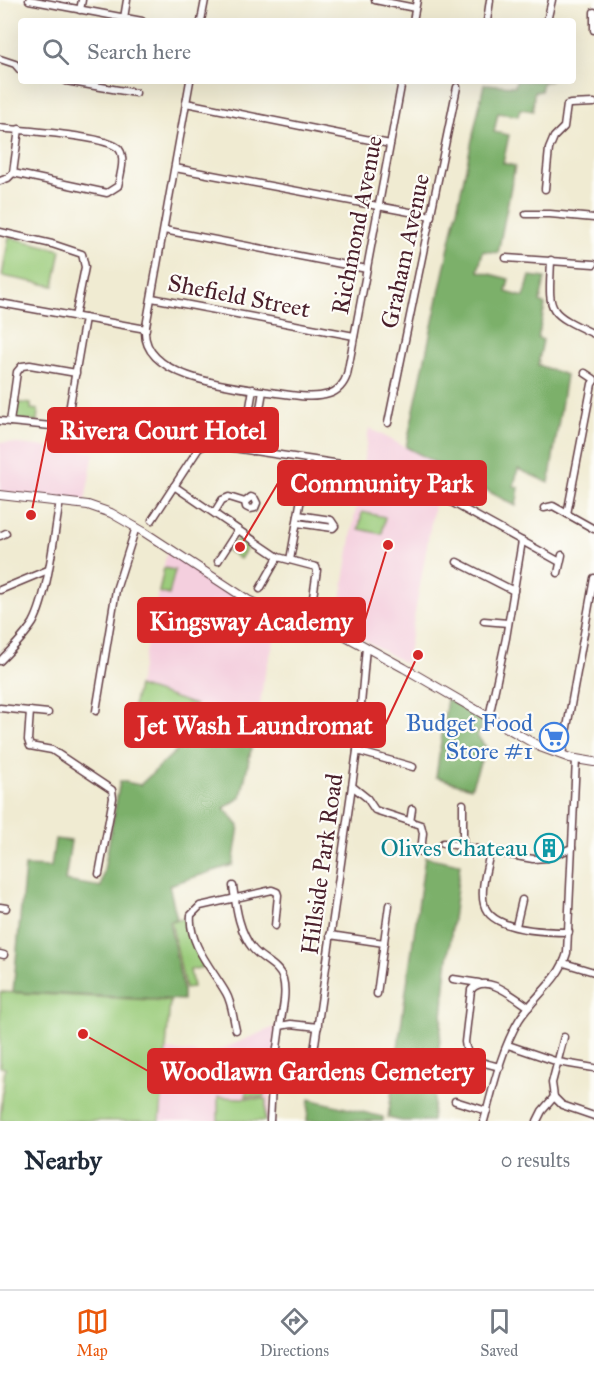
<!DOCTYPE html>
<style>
body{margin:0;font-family:"IM FELL Great Primer",serif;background:#f2f2f3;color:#1f2937}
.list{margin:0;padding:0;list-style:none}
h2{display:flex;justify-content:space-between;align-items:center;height:78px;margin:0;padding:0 24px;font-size:26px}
h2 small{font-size:20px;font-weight:400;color:#747a83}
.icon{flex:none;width:33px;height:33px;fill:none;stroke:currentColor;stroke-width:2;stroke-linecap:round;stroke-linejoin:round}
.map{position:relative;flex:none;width:594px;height:1121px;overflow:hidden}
.search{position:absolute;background:#fff;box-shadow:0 6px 24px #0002;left:18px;right:18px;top:18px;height:66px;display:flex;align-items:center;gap:15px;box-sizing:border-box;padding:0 21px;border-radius:6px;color:#747a83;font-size:22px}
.sheet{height:168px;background:#fff}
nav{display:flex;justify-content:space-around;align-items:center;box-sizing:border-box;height:84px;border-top:2px solid #e0e1e3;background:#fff;font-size:16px;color:#747a83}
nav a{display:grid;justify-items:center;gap:3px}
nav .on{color:#ea580c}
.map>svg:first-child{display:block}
.built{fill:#f4cfde}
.green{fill:#9bcc7b;stroke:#727653;stroke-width:1.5}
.forest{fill:#7cb06b;stroke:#63684b;stroke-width:1.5}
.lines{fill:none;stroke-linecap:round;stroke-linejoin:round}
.minor-casing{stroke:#633e44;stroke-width:9}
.major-casing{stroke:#633e44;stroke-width:10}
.minor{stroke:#fff;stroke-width:6}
.major{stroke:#fff;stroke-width:8}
.labels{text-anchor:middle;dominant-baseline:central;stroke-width:4.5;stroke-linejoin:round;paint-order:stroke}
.street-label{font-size:24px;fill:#4a1f2b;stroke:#fdfcf7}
.shop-label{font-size:24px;fill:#366cbe;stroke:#fdfcf7;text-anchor:end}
.culture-label{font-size:24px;fill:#0d838f;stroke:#fdfcf7;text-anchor:end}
.leader{fill:none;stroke:#d62828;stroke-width:2}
.callout-dot{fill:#d62828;stroke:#fdfcf7;stroke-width:2}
.callout{fill:#d62828;stroke:#d62828;stroke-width:2}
.callout-label{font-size:26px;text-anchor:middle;font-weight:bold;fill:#fff}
</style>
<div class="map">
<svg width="594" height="1121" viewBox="0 0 594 1121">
<rect width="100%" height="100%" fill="#fdfcf7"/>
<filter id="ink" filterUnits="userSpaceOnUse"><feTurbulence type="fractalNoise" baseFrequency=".0167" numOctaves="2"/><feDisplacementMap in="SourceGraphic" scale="12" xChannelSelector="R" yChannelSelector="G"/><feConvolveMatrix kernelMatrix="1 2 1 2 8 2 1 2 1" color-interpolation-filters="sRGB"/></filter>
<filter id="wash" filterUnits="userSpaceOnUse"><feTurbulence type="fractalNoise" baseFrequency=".008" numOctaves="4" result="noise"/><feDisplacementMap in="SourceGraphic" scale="24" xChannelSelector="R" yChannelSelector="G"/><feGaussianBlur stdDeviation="1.35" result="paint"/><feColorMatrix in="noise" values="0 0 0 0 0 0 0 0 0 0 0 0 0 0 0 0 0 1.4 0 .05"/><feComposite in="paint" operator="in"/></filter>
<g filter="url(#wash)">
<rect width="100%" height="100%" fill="#f0ebd2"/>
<g class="built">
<polygon points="369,428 441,466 406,664 337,624"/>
<polygon points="0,442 94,452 85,501 0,492"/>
<polygon points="167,551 222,586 257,612 280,620 264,677 257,725 138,686"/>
<polygon points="277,1026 268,1121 160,1121 166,1050 209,1054"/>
</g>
<g class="green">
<polygon points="9,237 61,250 54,286 2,276"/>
<polygon points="14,402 31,404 31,409 38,410 37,422 16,419 13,415"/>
<polygon points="362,512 385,517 382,534 359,529"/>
<polygon points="240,535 251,542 240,559 228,551"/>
<polygon points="164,568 175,570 169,595 159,592"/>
<polygon points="138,686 196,705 188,726 132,711"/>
<polygon points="188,918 195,949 204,967 190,970 193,987 185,988 171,921"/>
<polygon points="0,992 170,1001 160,1121 0,1121 5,1068 0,1067"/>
<polygon points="247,1086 264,1087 264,1097 246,1096"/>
<polygon points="218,1097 266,1099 265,1121 218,1121"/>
</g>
<g class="forest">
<polygon points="516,81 551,81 543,82 541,91 534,92 533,111 520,109 518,116 498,113 494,132 509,135 503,163 515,166 498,253 483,251 478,271 509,279 506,292 524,297 530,276 545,278 540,302 545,305 538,338 543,340 538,365 566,375 549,483 518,469 514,486 519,488 516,506 406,447 484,84 515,86"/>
<polygon points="447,699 482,718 483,723 477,736 486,747 471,788 436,777"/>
<polygon points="195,712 255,731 241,797 224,808 239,826 233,865 169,885 177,919 169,921 183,989 183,1000 13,992 25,866 51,867 55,839 71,841 65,881 101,887 120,781 140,785 183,744"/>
<polygon points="425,857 460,864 446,975 432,1121 402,1121 388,1118"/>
<polygon points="309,1099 383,1117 383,1121 307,1121"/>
</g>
</g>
<g filter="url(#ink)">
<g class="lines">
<g class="minor-casing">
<g id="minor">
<polyline points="29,0 142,21"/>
<polyline points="375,0 415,8"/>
<polyline points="80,10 82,0"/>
<polyline points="594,12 594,30"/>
<polyline points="124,18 127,0"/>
<polyline points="201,21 205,0"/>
<polyline points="413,21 417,0"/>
<polyline points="487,21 490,0"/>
<polyline points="547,21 552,0"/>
<polyline points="0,59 15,64 21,71"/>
<polyline points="66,81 136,93"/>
<path d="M 190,81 L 145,332 C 145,379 235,387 269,392 C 288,394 310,400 329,394 C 338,391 344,384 347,375 L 402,81"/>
<polyline points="186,103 390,144"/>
<path d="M 0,128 C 21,131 107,135 119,149 C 126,158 120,176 118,186 L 107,193 L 13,173"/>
<polyline points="175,168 431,216"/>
<polyline points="13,173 19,129"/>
<polyline points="0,181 8,178 13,173"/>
<polyline points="545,189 549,149 554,137 564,127 567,105 570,104 594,103"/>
<polyline points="526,214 550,214 594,218"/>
<polyline points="164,230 367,269"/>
<polyline points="0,232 52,244 82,254 85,267 75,317"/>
<polyline points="506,258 594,264"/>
<path d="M 551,260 C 549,312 545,311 594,334"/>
<polyline points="152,298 354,336"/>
<polyline points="0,303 146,329"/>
<polyline points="585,373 594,379"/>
<polyline points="0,421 92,430"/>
<polyline points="10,422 17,372 22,366 30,365 76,373"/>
<polyline points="388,423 457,87"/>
<polyline points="66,428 85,318"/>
<polyline points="243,449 253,389"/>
<polyline points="253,451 263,391"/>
<polyline points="174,486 278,557 316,567 317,570 312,604"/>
<polyline points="444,498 560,562"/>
<polyline points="544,508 553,506 594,529"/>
<polyline points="214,513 222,500 229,497 245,502 246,507 250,509 255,508 257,503 255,499 251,497 245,502"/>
<polyline points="567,514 592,384 594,381"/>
<polyline points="152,520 199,448 206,445 213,445 334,463 342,464 345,469 341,473 306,468"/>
<polyline points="297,523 333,528 335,526 331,520 298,515"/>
<polyline points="0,536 6,533"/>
<polyline points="290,560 307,465"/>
<polyline points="218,561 238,530"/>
<polyline points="457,562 514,591"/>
<polyline points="558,573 562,555"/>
<polyline points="260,589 278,557"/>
<polyline points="0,590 48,570"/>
<polyline points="484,621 508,623"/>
<path d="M 0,661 C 12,649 24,637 33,623 C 48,596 54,534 60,501"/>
<polyline points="0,708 48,713"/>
<polyline points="30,711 28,740 30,746 52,750 112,790 113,798 99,874"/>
<polyline points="96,711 116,590 136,527"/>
<polyline points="489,717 506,638 522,541"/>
<polyline points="357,751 413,767"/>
<polyline points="562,755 594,578"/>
<polyline points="352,786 367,798 375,810 421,825 423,833 421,852"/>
<polyline points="410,822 412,809"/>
<polyline points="443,843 533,859 547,858 572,848"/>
<polyline points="463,846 463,804"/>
<path d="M 490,852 C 487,868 480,889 484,904 C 490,931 548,932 569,932"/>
<path d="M 233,886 C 236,907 239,932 253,949 C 262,960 279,965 283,979 C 287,993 282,1012 280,1026"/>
<polyline points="0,907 6,908"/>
<polyline points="516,926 522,900"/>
<polyline points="330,935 384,943"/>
<polyline points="0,954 4,955"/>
<polyline points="564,963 594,972"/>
<polyline points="453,979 479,983"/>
<polyline points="377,994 389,905"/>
<path d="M 236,1030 C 233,1018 232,1003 226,993 C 213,970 188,944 191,915 L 200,906 L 272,890 L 277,892 L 278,895 L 275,926"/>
<polyline points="564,1037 552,1083 554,1097 562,1105 594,1116"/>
<polyline points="508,1045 558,1062 594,1068"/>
<path d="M 500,1067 C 485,1063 466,1061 465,1042 L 471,990 C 486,972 515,998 529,1007"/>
<polyline points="310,1077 364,1083"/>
<polyline points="309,1086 357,751 366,647"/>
<polyline points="455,1101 487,1111"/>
<polyline points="270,1121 272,1085 280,1026 291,1024 318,1027"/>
<path d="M 484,1121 C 493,1088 501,1050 519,1020 C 534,996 559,981 567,953 L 576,759"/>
<polyline points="537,1121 542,1111 554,1097"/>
</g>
</g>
<g class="major-casing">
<polyline id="major" points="0,495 88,505 111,513 144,532 248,600 280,615 331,628 404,668 540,747 570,758 594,762"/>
</g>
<use href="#minor" class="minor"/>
<use href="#major" class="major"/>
</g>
</g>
<defs>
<g id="supermarket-ring" transform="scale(1.5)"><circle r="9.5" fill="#fdfcf7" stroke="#3f7fe0" stroke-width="1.5"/><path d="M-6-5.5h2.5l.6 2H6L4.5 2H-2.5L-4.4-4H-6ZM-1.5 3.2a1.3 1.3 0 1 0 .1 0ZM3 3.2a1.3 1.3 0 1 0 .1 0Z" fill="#3f7fe0"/></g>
<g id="building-ring" transform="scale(1.5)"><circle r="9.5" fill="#fdfcf7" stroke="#0f9aa8" stroke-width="1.5"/><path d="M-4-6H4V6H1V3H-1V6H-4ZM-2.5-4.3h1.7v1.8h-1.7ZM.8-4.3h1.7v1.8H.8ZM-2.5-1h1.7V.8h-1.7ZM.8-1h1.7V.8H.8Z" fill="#0f9aa8"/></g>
</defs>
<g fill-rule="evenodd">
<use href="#supermarket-ring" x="554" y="737"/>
<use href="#building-ring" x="549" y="848"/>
</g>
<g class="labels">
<g class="street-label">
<text transform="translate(357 225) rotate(-79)">Richmond Avenue</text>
<text transform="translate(405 251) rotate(-78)">Graham Avenue</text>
<text transform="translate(239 296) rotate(11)">Shefield Street</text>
<text transform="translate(322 864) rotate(-82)">Hillside Park Road</text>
</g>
<g class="shop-label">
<text x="533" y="723">Budget Food<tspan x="533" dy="28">Store #1</tspan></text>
</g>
<g class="culture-label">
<text x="528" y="848">Olives Chateau</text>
</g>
</g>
<path class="leader" d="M31 515L48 430M240 547L278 483M388 545L365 620M418 655L385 725M83 1034L148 1071"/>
<g class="callout-dot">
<circle cx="31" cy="515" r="6"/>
<circle cx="240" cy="547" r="6"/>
<circle cx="388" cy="545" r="6"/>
<circle cx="418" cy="655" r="6"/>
<circle cx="83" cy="1034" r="6"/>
</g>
<g class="callout">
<rect x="48" y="408" width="230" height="44" rx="6"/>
<rect x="278" y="461" width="208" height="44" rx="6"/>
<rect x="138" y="598" width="227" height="44" rx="6"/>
<rect x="125" y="703" width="260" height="44" rx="6"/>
<rect x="148" y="1049" width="337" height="44" rx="6"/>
</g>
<g class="callout-label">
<text x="163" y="439">Rivera Court Hotel</text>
<text x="382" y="492">Community Park</text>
<text x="251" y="630">Kingsway Academy</text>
<text x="255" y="734">Jet Wash Laundromat</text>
<text x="317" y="1080">Woodlawn Gardens Cemetery</text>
</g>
</svg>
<div class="search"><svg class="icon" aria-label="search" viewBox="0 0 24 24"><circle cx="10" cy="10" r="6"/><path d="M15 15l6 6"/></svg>Search here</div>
</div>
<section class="sheet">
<h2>Nearby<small>0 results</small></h2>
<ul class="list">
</ul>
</section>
<nav>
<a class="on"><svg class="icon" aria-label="map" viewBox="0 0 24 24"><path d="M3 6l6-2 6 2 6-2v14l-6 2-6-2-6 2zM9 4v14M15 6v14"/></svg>Map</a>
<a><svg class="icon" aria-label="directions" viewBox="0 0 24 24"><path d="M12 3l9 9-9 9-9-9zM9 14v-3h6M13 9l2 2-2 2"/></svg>Directions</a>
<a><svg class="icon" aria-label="saved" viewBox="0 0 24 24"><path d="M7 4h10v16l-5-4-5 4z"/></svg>Saved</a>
</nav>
